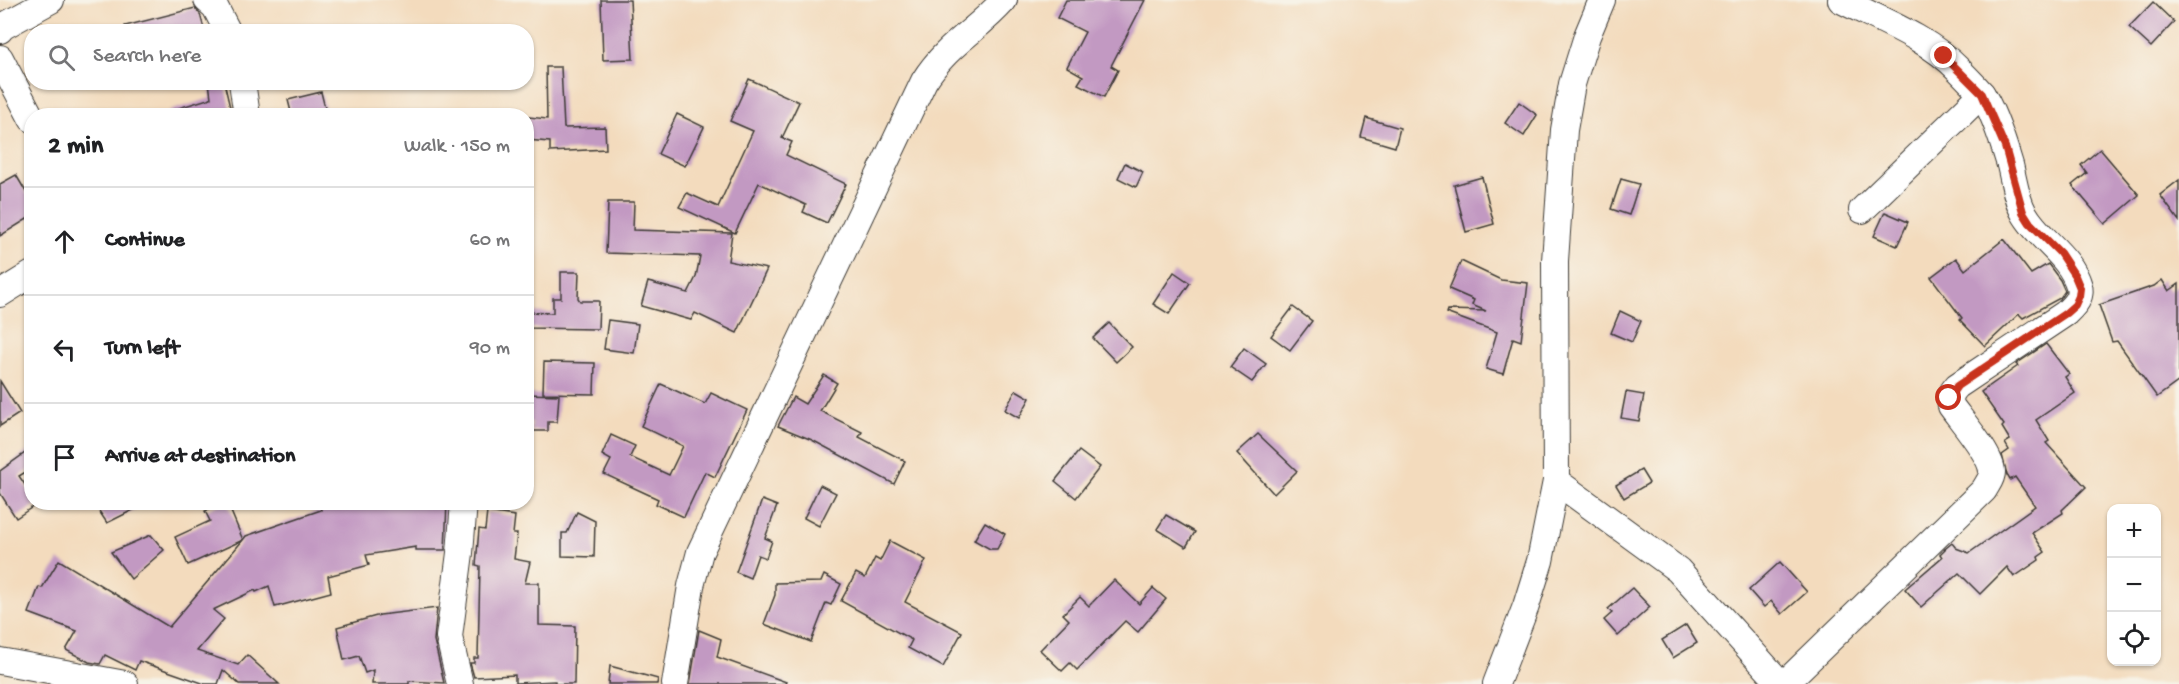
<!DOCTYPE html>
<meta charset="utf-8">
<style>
body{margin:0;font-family:"Gochi Hand",sans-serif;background:#f2f2f2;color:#202124}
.controls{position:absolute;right:18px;bottom:18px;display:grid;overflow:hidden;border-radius:12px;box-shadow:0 2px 4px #0004}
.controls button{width:54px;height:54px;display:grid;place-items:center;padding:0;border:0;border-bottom:2px solid #e0e0e0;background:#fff;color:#202124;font:30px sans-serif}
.stop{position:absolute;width:18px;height:18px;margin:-14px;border:4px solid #c8321e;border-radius:50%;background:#fff}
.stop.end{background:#c8321e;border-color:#fff;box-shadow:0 2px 6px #0008}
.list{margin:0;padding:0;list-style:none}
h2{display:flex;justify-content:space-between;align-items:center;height:78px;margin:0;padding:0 24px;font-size:26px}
h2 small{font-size:20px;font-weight:400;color:#757577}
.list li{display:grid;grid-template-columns:39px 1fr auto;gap:18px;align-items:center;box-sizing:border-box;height:108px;padding:0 24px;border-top:2px solid #e0e0e0}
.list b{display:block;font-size:22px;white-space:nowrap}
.list em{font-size:20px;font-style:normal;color:#757577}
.icon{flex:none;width:33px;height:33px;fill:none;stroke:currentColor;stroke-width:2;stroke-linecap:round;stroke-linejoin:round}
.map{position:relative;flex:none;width:2179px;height:684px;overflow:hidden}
.search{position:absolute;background:#fff;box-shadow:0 2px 4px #0004;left:24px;top:24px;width:510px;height:66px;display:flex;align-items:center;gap:15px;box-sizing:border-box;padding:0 21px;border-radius:24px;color:#757577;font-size:22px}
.panel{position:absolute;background:#fff;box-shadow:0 2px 4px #0004;left:24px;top:108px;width:510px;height:402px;border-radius:24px}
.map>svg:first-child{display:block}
.building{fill:#c299c2}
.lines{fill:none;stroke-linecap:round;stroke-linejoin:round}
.minor-casing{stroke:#3c3934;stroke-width:28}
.minor{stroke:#fff;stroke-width:26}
.route{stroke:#c8321e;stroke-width:8}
</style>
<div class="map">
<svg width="2179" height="684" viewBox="0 0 2179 684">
<rect width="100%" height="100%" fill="#f7f3e8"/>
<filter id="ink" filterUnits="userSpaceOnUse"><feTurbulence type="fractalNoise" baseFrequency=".0167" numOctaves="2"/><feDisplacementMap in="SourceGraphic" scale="12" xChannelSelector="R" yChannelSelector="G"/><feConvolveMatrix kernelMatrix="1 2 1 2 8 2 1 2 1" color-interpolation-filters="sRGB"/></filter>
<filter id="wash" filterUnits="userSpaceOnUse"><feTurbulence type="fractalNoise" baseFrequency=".008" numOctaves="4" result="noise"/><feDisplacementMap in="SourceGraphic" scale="24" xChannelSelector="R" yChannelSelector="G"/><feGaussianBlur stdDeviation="1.35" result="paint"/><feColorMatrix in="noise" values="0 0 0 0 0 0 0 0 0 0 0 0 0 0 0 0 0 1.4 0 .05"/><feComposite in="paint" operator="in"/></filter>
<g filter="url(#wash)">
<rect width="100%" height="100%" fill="#f3dbbd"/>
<g id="blocks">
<g class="building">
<polygon points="601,0 630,0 633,59 603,60"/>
<polygon points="1066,0 1145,0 1111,66 1118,70 1104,97 1078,84 1083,76 1067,67 1085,32 1057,18"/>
<polygon points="2153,2 2174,22 2151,47 2129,27"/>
<polygon points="195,8 200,14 205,32 126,32 125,26"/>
<polygon points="546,67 561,67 564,128 605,127 606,149 550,152 550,142 527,140 529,117 547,119"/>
<polygon points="749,79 799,102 782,138 792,142 786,155 846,184 827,223 803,212 806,205 759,183 735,233 679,207 687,193 718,207 753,131 730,121"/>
<polygon points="209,82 224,82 232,116 169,116 169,111 211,98"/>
<polygon points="321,92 327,116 292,116 288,100"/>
<polygon points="1519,102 1537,115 1524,136 1505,123"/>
<polygon points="677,114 704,127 685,166 658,154"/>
<polygon points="1366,118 1400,128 1395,147 1361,137"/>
<polygon points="2100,149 2139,195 2105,224 2072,185 2087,173 2081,165"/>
<polygon points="1125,163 1143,172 1136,187 1118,178"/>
<polygon points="16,175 32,202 32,216 0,236 0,184"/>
<polygon points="1482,177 1494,224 1466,232 1454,185"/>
<polygon points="1621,179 1639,184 1629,215 1611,209"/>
<polygon points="2179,180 2179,221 2160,195"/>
<polygon points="608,202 634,202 633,230 732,233 728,261 767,269 737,333 695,313 691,320 641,306 648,282 688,293 696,277 700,256 606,253"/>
<polygon points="1885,212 1908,222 1897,246 1874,236"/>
<polygon points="2004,239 2031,274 2048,264 2060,280 2065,291 2060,298 2023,318 2019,314 1985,346 1960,320 1962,318 1931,277 1956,258 1965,270"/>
<polygon points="1461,261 1501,280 1528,283 1521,341 1513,338 1503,374 1486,369 1497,332 1446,313 1447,310 1486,311 1472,305 1474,300 1449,289"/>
<polygon points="561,272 579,272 578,298 580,301 599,301 598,329 526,328 526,312 553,313 553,298 561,298"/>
<polygon points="1174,272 1190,283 1169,314 1153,304"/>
<polygon points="2162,280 2169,291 2179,284 2179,381 2157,397 2117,341 2112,342 2099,305 2154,286"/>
<polygon points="1293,307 1312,321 1290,350 1271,336"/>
<polygon points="1620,311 1641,321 1632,342 1611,333"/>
<polygon points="608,320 638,324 634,353 604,349"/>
<polygon points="1109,323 1132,347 1116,362 1093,338"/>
<polygon points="2046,344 2069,374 2065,377 2075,393 2036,420 2049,441 2046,443 2086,487 2062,510 2063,513 2032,533 2045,552 2038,557 2039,560 2014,577 2007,567 1980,594 1959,573 1921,607 1905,589 1942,557 1940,554 1946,548 1952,543 1956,548 1969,553 2035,506 2015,477 2010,480 2007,475 2002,455 2009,450 2005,443 2010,440 2002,427 2004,425 1981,392 2018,366 2016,364"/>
<polygon points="1244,348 1266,364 1252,382 1230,367"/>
<polygon points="544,362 595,363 594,394 543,393"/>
<polygon points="824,375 837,383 820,411 862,432 859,437 905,461 894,484 812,440 778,426 793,397 805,404"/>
<polygon points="0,381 20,413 0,426"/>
<polygon points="661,384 705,404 711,393 747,410 715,477 705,472 684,517 656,504 658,499 604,474 611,460 602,455 611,435 635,446 630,457 669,475 683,446 641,426"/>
<polygon points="1016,390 1030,398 1019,418 1005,410"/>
<polygon points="1626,392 1644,395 1639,421 1621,418"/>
<polygon points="526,394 559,395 557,422 548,422 548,431 531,431 532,422 526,422"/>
<polygon points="1258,434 1297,471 1274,494 1237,453"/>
<polygon points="32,448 32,468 19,476 32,495 32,502 37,504 16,518 0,493 0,471"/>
<polygon points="1079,451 1100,467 1076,498 1055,481"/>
<polygon points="1641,470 1649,483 1624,498 1616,485"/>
<polygon points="820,485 836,493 819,526 804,518"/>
<polygon points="762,500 777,506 765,538 772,541 766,558 758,555 750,578 736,572"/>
<polygon points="93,502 149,502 107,523"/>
<polygon points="224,502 227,502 243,540 246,536 321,510 320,502 447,502 445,550 416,550 416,547 366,555 369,565 328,576 331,592 275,607 269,586 256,592 255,590 213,610 224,619 197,651 238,665 247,655 279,684 239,684 223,670 218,684 205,684 139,661 135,670 105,655 100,664 89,662 66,650 77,631 29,613 39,587 42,588 59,560 169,627 243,540 188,565 175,537 210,521 205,511"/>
<polygon points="487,512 515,516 513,534 517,534 514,559 530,562 525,583 539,583 539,625 575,626 574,684 555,684 555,681 515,683 515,675 474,677 470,663 474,663 474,658 478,658 480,566 476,565 479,529 485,530"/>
<polygon points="577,512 595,521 594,557 562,556 562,533 567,533"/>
<polygon points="1166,515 1195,532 1186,547 1157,529"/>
<polygon points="985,522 1005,534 997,549 990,549 974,540"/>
<polygon points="151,535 164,550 131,579 111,552"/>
<polygon points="890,541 926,560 905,602 962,632 943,667 908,648 912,640 841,601 856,573 865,578 875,558 880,561"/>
<polygon points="1780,562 1807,592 1782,614 1771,601 1764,607 1749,590"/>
<polygon points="824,575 841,584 831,605 826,603 811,642 764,624 775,595 775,583 821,582"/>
<polygon points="1114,580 1139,604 1153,588 1166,599 1138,632 1125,621 1077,670 1070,663 1062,671 1040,650 1069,620 1063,614 1080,597 1089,606"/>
<polygon points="1632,588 1650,607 1618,636 1604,620 1612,613 1608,609"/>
<polygon points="437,608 434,640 444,683 409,681 409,684 372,684 373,670 365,673 359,656 344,660 337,627 380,615"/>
<polygon points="1686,625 1697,643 1673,658 1662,640"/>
<polygon points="699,630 721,639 717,657 786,682 785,684 690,684"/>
<polygon points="610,666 658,679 657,684 608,684"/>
</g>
</g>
</g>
<g filter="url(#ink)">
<use href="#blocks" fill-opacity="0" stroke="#3c3934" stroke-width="1.5"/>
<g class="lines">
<g class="minor-casing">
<g id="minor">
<polyline points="207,0 215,7 228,32"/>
<polyline points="0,30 2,27 51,0"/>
<polyline points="0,58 32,119"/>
<polyline points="242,82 247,116"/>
<polyline points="1862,210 1982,94"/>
<polyline points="0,294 32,274"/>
<polyline points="1556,481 1678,570 1781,684"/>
<polyline points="0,661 125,684"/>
<polyline points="460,684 449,637 460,553 464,502"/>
<path d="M 675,684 L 691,586 L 700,552 L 924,81 C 947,44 977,31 1004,0"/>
<polyline points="1496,684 1526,606 1540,561 1556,481 1555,261 1564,130 1572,84 1587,36 1602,0"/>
<path d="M 1784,684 L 1984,490 C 1987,484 1992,479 1992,472 C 1992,456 1961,420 1951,406 C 1949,397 1951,393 1957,386 L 2066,313 C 2074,305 2082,298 2079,286 C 2070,255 2039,240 2024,213 C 2016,199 2014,181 2010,165 C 2004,145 1993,109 1981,93 C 1974,85 1966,77 1959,70 C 1927,37 1880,20 1841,0"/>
</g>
</g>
<use href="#minor" class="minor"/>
</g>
</g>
<g class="lines" filter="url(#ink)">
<polyline class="route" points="1944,56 1982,94 2005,147 2023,212 2030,223 2060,253 2075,276 2080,288 2079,296 2075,305 2066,313 1957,386 1949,398"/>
</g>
</svg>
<div class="controls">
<button>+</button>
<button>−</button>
<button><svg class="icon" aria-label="locate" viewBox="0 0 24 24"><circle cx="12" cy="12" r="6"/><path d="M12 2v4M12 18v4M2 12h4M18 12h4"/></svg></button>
</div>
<div class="stop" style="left:1949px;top:398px"></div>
<div class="stop end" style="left:1944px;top:56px"></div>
<div class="search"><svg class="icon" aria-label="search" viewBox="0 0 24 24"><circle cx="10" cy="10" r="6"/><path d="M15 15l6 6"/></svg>Search here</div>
<section class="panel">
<h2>2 min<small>Walk · 150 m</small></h2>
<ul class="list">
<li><svg class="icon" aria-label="ahead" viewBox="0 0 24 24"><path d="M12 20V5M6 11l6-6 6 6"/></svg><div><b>Continue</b></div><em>60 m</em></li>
<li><svg class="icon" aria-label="left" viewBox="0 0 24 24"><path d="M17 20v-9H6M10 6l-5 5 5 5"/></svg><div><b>Turn left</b></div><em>90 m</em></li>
<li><svg class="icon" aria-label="arrive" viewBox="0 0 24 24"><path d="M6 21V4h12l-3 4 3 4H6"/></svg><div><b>Arrive at destination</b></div></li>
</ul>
</section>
</div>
